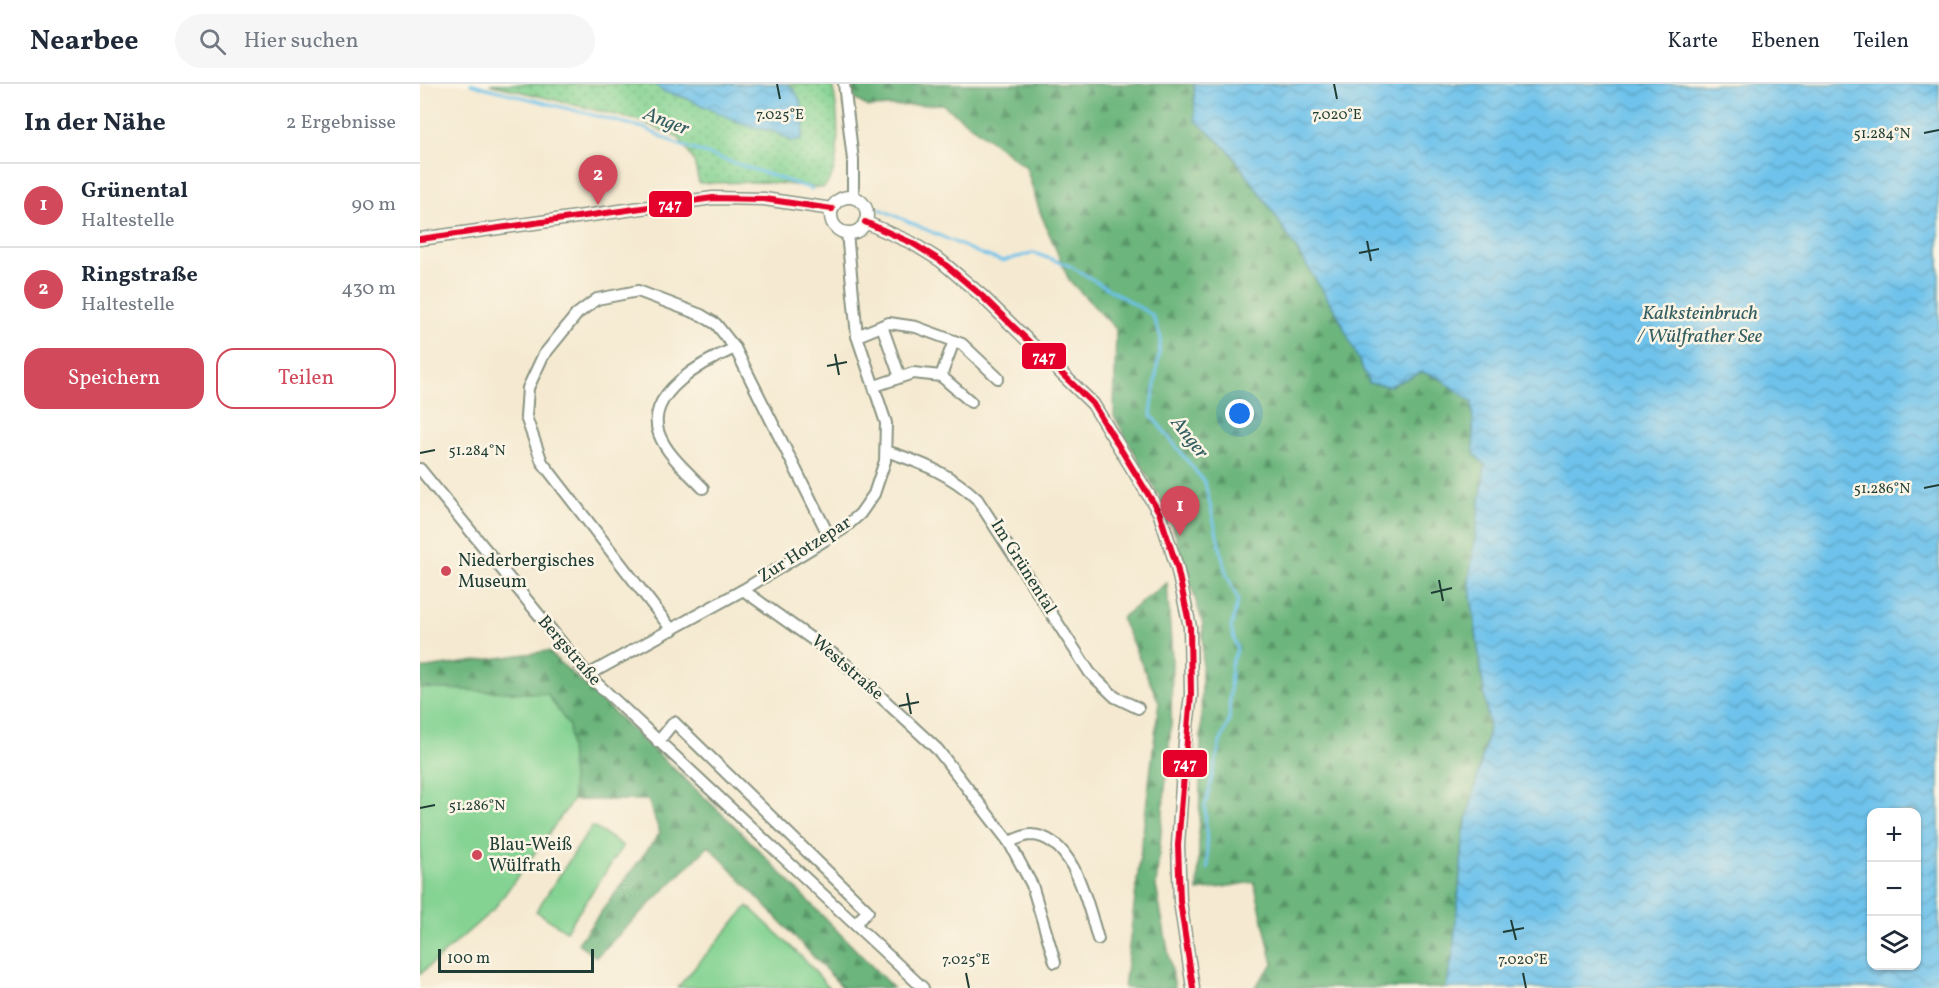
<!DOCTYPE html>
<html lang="de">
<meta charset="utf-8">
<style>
body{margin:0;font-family:Vollkorn,serif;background:#f6f6f7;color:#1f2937}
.controls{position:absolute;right:18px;bottom:18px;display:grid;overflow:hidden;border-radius:12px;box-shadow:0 2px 4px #0004}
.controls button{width:54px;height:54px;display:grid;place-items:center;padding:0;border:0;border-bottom:2px solid #e0e1e3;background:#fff;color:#1f2937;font:30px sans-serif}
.scale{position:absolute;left:18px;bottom:15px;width:156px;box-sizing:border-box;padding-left:6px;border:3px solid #1f3d34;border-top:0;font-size:16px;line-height:21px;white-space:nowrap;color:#1f3d34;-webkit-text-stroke:4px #fcf5e5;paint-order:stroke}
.you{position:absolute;left:820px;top:330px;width:21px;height:21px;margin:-15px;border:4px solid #fff;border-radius:50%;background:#1a73e8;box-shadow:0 0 0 9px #1a73e833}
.badge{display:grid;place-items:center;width:39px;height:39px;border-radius:50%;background:#d1495b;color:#fff;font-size:20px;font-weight:700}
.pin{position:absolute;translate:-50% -50px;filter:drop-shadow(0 2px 3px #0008)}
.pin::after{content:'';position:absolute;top:32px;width:21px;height:18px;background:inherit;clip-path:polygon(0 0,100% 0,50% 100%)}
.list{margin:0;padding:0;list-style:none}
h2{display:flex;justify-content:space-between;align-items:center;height:78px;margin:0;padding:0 24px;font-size:26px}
h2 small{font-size:20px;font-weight:400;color:#747a83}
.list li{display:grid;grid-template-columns:39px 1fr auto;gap:18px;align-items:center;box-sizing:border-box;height:84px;padding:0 24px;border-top:2px solid #e0e1e3}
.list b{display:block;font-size:22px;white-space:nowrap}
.list p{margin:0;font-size:20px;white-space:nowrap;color:#747a83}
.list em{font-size:20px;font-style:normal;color:#747a83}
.actions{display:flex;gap:12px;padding:18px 24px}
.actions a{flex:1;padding:14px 0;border:2px solid #d1495b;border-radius:18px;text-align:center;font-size:21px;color:#d1495b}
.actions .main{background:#d1495b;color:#fff}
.icon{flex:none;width:33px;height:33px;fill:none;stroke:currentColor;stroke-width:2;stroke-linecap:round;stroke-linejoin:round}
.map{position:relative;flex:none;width:1519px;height:904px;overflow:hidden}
header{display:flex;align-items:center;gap:36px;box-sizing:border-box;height:84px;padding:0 30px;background:#fff;border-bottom:2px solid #e0e1e3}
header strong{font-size:28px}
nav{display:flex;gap:33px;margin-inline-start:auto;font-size:21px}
.search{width:420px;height:54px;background:#f6f6f7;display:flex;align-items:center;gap:15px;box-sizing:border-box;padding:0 21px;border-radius:33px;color:#747a83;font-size:22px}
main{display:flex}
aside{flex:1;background:#fff}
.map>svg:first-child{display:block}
.grass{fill:url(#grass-dots);stroke:#528864;stroke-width:1.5}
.forest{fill:url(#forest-firs);stroke:#467958;stroke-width:1.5}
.garden{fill:#85d393;stroke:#528864;stroke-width:1.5}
.water{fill:url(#water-waves);stroke:#468090;stroke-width:1.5;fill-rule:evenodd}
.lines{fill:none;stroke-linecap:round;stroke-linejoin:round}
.stream{stroke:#6ec2eb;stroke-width:3}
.minor-casing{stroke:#8a9482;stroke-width:14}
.tertiary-casing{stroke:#8a9482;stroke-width:15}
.minor{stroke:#fff;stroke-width:10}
.tertiary{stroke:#fff;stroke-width:12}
.bus-1-casing{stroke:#fcf5e5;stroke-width:10}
.bus-1{stroke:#e4002b;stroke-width:6}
.ticks{fill:none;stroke:#1f3d34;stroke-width:2}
.poi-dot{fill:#d1495b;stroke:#fcf5e5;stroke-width:2}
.labels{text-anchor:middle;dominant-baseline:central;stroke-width:5;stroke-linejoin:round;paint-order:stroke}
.street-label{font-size:18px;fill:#1f3d34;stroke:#fcf5e5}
.poi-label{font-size:18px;fill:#1f3d34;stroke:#fcf5e5;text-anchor:start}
.water-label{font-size:20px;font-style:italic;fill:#335e62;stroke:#fcf5e5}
.ticks-label{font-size:15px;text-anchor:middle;fill:#1f3d34;stroke:#fcf5e5;stroke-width:5;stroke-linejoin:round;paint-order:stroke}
.line-badge{stroke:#fcf5e5;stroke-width:2}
.badge-label{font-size:16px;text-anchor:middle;font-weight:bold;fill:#fff}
</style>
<header>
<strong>Nearbee</strong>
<div class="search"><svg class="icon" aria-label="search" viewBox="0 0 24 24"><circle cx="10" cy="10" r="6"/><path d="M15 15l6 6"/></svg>Hier suchen</div>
<nav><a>Karte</a><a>Ebenen</a><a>Teilen</a></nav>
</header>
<main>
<aside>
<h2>In der Nähe<small>2 Ergebnisse</small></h2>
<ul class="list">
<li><span class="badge">1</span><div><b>Grünental</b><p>Haltestelle</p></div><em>90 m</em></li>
<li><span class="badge">2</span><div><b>Ringstraße</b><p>Haltestelle</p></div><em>430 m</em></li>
</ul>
<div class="actions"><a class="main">Speichern</a><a>Teilen</a></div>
</aside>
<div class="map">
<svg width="1519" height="904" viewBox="0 0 1519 904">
<defs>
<pattern id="grass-dots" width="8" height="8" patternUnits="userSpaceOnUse" patternTransform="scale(1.5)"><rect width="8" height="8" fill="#85d393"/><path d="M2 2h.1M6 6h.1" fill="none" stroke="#6cac79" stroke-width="1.8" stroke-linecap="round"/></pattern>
<pattern id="forest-firs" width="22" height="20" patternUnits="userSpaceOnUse" patternTransform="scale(1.5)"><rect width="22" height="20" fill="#6cb57d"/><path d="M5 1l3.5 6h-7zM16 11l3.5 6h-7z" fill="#589467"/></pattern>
<pattern id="water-waves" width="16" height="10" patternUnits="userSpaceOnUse" patternTransform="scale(1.5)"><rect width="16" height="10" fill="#6ec2eb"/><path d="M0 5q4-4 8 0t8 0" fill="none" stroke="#5a9fbf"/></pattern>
</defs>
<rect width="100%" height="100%" fill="#fcf5e5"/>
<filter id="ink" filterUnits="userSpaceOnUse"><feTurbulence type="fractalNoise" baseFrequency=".0167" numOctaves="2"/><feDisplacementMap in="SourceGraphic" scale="12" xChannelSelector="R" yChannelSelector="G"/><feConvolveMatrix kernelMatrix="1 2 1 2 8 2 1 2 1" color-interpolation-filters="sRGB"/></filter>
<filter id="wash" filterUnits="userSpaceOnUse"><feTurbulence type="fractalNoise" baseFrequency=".008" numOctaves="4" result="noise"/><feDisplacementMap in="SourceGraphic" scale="24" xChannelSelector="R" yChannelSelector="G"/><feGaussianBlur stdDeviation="1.35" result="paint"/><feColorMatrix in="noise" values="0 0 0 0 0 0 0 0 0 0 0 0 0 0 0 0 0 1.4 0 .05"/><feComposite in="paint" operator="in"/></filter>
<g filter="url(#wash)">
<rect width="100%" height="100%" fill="#f5ead1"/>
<path class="grass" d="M 70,0 L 412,0 C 418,24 424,88 403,104 L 345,98 L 279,99 L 274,77 L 259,54 L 224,38 Z"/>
<g class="forest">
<polygon points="432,0 774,0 775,36 810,68 851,125 918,231 934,263 970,302 1002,288 1019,294 1052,317 1054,370 1065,380 1049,496 1069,645 1044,748 1033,869 1026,904 834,904 853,880 834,798 778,807 783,540 749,430 694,332 696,245 649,196 620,128 606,83 522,20 449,23 432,14"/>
<polygon points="747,499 752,575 751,642 736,802 755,904 704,904 739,618 701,534"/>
<polygon points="128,567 315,742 473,904 423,904 289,762 176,873 158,859 240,749 228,716 153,716 149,642 127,610 0,604 0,585"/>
</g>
<g class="garden">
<polygon points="0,604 127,610 149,642 153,716 74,825 0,890"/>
<polygon points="172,742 203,762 146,847 116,827"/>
<polygon points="328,822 387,878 409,904 258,903"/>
</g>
<g class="water">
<path d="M 234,0 L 367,0 C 384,10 387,40 381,56 L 373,58 L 355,48 L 325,41 L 266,14 L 244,8 Z"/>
<path d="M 774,0 L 1519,0 L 1519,904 L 1026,904 L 1033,869 L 1044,748 L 1069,645 L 1049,496 L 1065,381 L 1054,370 L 1052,318 L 1019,294 L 1002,288 L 969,302 L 949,299 L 918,231 L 851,125 L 810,68 L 775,36 ZM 1496,728 L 1496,882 L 1452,882 L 1452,728 Z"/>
</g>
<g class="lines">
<g class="stream">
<polyline points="51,0 224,44 257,60 392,105"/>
<polyline points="460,125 561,170 582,177 614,169 650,182 732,231 741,253 731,331 785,399 806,489 818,516 811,544 817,565 811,581 809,637 800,659 785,723 788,785"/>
</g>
</g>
</g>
<g filter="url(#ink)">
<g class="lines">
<g class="minor-casing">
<g id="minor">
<polyline points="424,0 433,76 433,113"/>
<polyline points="462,242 480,293"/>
<polyline points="437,252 469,239 496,243 534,257 521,292 493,289 455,302"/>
<polyline points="534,257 542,260 578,294"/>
<polyline points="521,292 551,318"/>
<path d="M 466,367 C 500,378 531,390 557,415 L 670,589 L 695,613 L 718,624"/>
<polyline points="0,385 168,591 503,904"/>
<path d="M 283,404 C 268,388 247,371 239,350 C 224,309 285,277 315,264"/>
<polyline points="323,506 420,575 518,666 589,758 612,801 635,878"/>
<polyline points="252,546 122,378 106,333 108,304 123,272 157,230 177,215 218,207 281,231 296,240 315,264 409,452"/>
<polyline points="168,591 323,506 423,445 440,430 454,410 465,377 466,339 437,252 427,149"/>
<polyline points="238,658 254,638 448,827 435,840"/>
<path d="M 589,758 C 595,756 604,751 611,751 C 654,752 668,822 678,855"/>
</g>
</g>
<g class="tertiary-casing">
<g id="tertiary">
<circle cx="429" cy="131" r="18"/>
<polyline points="445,138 492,159 521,177 562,212 673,320 739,428 757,483 770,543 771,611 765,658 758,761 760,817 773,904"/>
<polyline points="0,155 293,114 344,115 412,125"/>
</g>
</g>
<use href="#minor" class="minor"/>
<use href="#tertiary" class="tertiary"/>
<g class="bus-1-casing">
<g id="bus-1">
<polyline points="445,138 492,159 521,177 562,212 673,320 739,428 757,483 770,543 771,611 758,761 760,817 773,904"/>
<polyline points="0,155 293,114 344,115 412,125"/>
</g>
</g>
<use href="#bus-1" class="bus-1"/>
</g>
</g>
<path class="ticks" d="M 357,0 L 360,15M 914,0 L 917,15M 1504,49 L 1519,46M 947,157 L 951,177M 939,169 L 959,165M 415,270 L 419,291M 407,282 L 427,278M 0,369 L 15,366M 1504,404 L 1519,401M 1019,496 L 1023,517M 1011,509 L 1032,504M 487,609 L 491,630M 479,622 L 499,618M 0,724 L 15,721M 1091,836 L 1096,856M 1083,848 L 1104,844M 546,889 L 549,904M 1103,889 L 1106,904"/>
<g class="poi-dot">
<circle cx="26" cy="487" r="6"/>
<circle cx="57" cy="771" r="6"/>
</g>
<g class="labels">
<g class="street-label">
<text transform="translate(385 466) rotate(-33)">Zur Hotzepar</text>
<text transform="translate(603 483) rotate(58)">Im Grünental</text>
<text transform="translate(149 567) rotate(49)">Bergstraße</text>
<text transform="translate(427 584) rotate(41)">Weststraße</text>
</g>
<g class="poi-label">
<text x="38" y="477">Niederbergisches<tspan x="38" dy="21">Museum</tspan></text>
<text x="69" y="761">Blau-Weiß<tspan x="69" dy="21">Wülfrath</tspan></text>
</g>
<g class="water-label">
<text transform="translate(246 38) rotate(21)">Anger</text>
<text x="1280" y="230">Kalksteinbruch<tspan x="1280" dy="23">/ Wülfrather See</tspan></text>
<text transform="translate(769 354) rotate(52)">Anger</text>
</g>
</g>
<g class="ticks-label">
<text x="360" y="35">7.025°E</text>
<text x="917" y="35">7.020°E</text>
<text x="1462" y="54">51.284°N</text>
<text x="57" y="371">51.284°N</text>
<text x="1462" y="409">51.286°N</text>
<text x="57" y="726">51.286°N</text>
<text x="546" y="880">7.025°E</text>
<text x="1103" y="880">7.020°E</text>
</g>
<g class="line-badge">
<rect x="228" y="106" width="45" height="28" rx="6" fill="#e4002b"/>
<rect x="601" y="258" width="46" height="28" rx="6" fill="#e4002b"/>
<rect x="742" y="665" width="46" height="29" rx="6" fill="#e4002b"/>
</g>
<g class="badge-label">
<text x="250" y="126">747</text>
<text x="624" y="278">747</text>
<text x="765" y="685">747</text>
</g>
</svg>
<div class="controls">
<button>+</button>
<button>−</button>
<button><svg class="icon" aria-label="layers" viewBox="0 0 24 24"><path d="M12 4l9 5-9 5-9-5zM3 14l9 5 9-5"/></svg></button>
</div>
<div class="scale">100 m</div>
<div class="you"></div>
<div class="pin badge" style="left:760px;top:452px">1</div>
<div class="pin badge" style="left:178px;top:121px">2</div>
</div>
</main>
